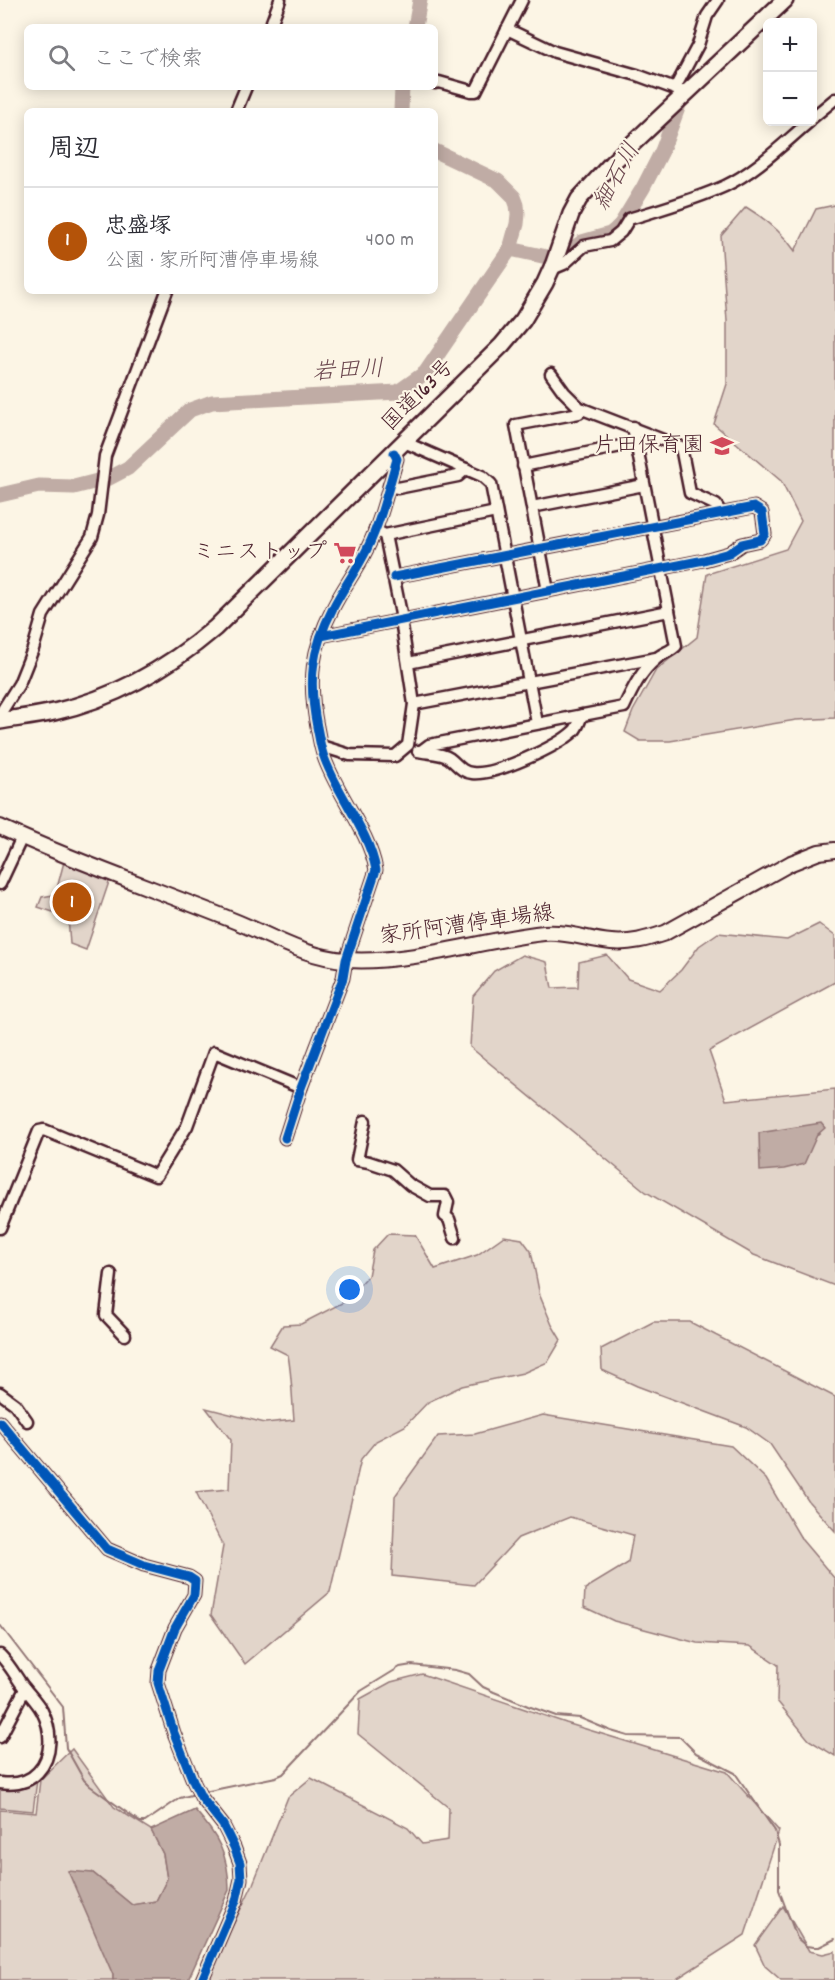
<!DOCTYPE html>
<html lang="ja">
<meta charset="utf-8">
<style>
body{margin:0;font-family:Dekko,"Klee One",sans-serif;background:#f2f2f3;color:#2b2b33}
.controls{position:absolute;right:18px;top:18px;display:grid;overflow:hidden;border-radius:9px;box-shadow:0 3px 15px #0003}
.controls button{width:54px;height:54px;display:grid;place-items:center;padding:0;border:0;border-bottom:2px solid #e1e1e2;background:#fff;color:#2b2b33;font:30px sans-serif}
.you{position:absolute;left:350px;top:1290px;width:21px;height:21px;margin:-15px;border:4px solid #fff;border-radius:50%;background:#1a73e8;box-shadow:0 0 0 9px #1a73e833}
.badge{display:grid;place-items:center;width:39px;height:39px;border-radius:50%;background:#b45309;color:#fff;font-size:20px;font-weight:700}
.pin{position:absolute;translate:-50% -50%;border:3px solid #fff;box-shadow:0 2px 6px #0006}
.list{margin:0;padding:0;list-style:none}
h2{display:flex;justify-content:space-between;align-items:center;height:78px;margin:0;padding:0 24px;font-size:26px}
h2 small{font-size:20px;font-weight:400;color:#7c7c81}
.list li{display:grid;grid-template-columns:39px 1fr auto;gap:18px;align-items:center;box-sizing:border-box;height:108px;padding:0 24px;border-top:2px solid #e1e1e2}
.list b{display:block;font-size:22px;white-space:nowrap}
.list p{margin:0;font-size:20px;white-space:nowrap;color:#7c7c81}
.list em{font-size:20px;font-style:normal;color:#7c7c81}
.icon{flex:none;width:33px;height:33px;fill:none;stroke:currentColor;stroke-width:2;stroke-linecap:round;stroke-linejoin:round}
.map{position:relative;flex:none;width:835px;height:1980px;overflow:hidden}
.search{position:absolute;background:#fff;box-shadow:0 3px 15px #0003;left:24px;top:24px;width:414px;height:66px;display:flex;align-items:center;gap:15px;box-sizing:border-box;padding:0 21px;border-radius:9px;color:#7c7c81;font-size:22px}
.panel{position:absolute;background:#fff;box-shadow:0 3px 15px #0003;left:24px;top:108px;width:414px;height:186px;border-radius:9px}
.map>svg:first-child{display:block}
.green{fill:#e2d5ca;stroke:#967a7a;stroke-width:1.5}
.water{fill:#c0aca5;stroke:#917474;stroke-width:1.5}
.lines{fill:none;stroke-linecap:round;stroke-linejoin:round}
.stream{stroke:#917474;stroke-width:2}
.river{stroke:#c0aca5;stroke-width:15}
.minor-casing{stroke:#4a1f2b;stroke-width:15}
.major-casing{stroke:#4a1f2b;stroke-width:18}
.highway-casing{stroke:#4a1f2b;stroke-width:20}
.minor{stroke:#fcf5e5;stroke-width:10}
.major{stroke:#fcf5e5;stroke-width:14}
.highway{stroke:#fcf5e5;stroke-width:15}
.cycleway-casing{stroke:#fcf5e5;stroke-width:13}
.cycleway{stroke:#0057b8;stroke-width:9}
.labels{text-anchor:middle;dominant-baseline:central;stroke-width:4.5;stroke-linejoin:round;paint-order:stroke}
.street-label{font-size:22px;fill:#4a1f2b;stroke:#fcf5e5}
.poi-label{font-size:22px;fill:#4a1f2b;stroke:#fcf5e5;text-anchor:end}
.water-label{font-size:24px;font-style:italic;fill:#6d4950;stroke:#fcf5e5}
</style>
<div class="map">
<svg width="835" height="1980" viewBox="0 0 835 1980">
<rect width="100%" height="100%" fill="#fcf5e5"/>
<filter id="ink" filterUnits="userSpaceOnUse"><feTurbulence type="fractalNoise" baseFrequency=".0167" numOctaves="2"/><feDisplacementMap in="SourceGraphic" scale="12" xChannelSelector="R" yChannelSelector="G"/><feConvolveMatrix kernelMatrix="1 2 1 2 8 2 1 2 1" color-interpolation-filters="sRGB"/></filter>
<g filter="url(#ink)">
<g class="green">
<path d="M 835,205 L 835,718 L 796,720 L 670,741 L 640,741 L 625,732 L 633,711 L 656,670 L 697,637 L 707,574 L 786,549 L 801,521 L 781,481 L 714,424 L 727,384 L 727,321 L 721,236 L 746,207 C 766,219 782,232 795,251 L 816,209 Z"/>
<polygon points="65,858 111,876 86,950 70,944 68,917 38,907 42,897 53,895 56,892"/>
<polygon points="819,924 835,936 835,982 709,1051 726,1100 835,1089 835,1286 754,1255 646,1192 470,1047 473,996 494,971 522,955 547,962 552,988 578,987 579,962 607,955 628,979 660,990 681,970 699,946 718,933 787,940"/>
<path d="M 388,1234 L 415,1235 L 435,1269 L 477,1255 L 504,1236 L 522,1239 L 531,1251 L 540,1296 L 552,1325 L 561,1340 L 548,1362 L 523,1373 L 462,1386 L 428,1402 L 405,1426 L 376,1441 L 361,1459 L 330,1592 L 245,1664 L 211,1615 L 223,1546 L 196,1492 L 229,1489 L 231,1440 L 206,1408 L 265,1423 L 294,1420 C 292,1398 292,1377 288,1355 L 270,1346 L 283,1325 L 301,1324 L 344,1302 L 368,1276 L 373,1250 Z"/>
<polygon points="653,1322 690,1322 835,1397 835,1531 809,1502 770,1444 746,1427 637,1386 602,1370 601,1349"/>
<polygon points="543,1415 731,1446 766,1479 802,1540 835,1579 835,1756 809,1740 777,1701 778,1665 750,1646 697,1643 614,1621 584,1607 585,1589 628,1563 633,1535 570,1517 518,1538 474,1585 392,1576 395,1496 438,1436 475,1434"/>
<polygon points="422,1674 566,1723 727,1772 779,1831 745,1935 675,1980 206,1980 253,1884 288,1797 311,1778 408,1828 422,1844 448,1840 449,1808 358,1734 360,1699 391,1682"/>
<polygon points="72,1749 114,1807 151,1830 163,1854 167,1879 156,1901 132,1905 93,1873 113,1975 113,1980 0,1980 0,1810 36,1813 40,1780"/>
<polygon points="37,1780 33,1811 0,1808 0,1787"/>
<polygon points="783,1906 809,1951 823,1954 835,1951 835,1980 781,1980 765,1966 755,1945"/>
</g>
<g class="water">
<polygon points="821,1123 825,1128 817,1135 804,1164 784,1169 760,1171 759,1133"/>
<path d="M 195,1810 C 217,1835 229,1855 229,1890 L 188,1980 L 113,1980 L 113,1975 L 68,1871 L 93,1873 L 132,1905 L 156,1901 L 167,1879 L 163,1854 L 151,1830 Z"/>
</g>
<g class="lines">
<g class="stream">
<polyline points="0,1625 63,1707 66,1748 84,1780 90,1786 140,1822 145,1822 180,1798 195,1794"/>
<polyline points="204,1792 276,1777 283,1774 361,1691 400,1667 412,1665 455,1670 469,1674 483,1687 494,1692 528,1706 556,1716 580,1718 611,1731 628,1736 680,1737 696,1753 735,1773 775,1831 779,1845 779,1890 797,1938 806,1946 814,1947 819,1947 835,1939"/>
</g>
<g class="river">
<polyline points="415,27 420,0"/>
<polyline points="401,111 402,87"/>
<polyline points="510,249 547,257 564,256 582,242 610,234 615,230 621,224 643,188 662,151 678,108"/>
<polyline points="0,495 39,486 74,487 109,478 128,468 190,410 212,402 398,392 425,373 510,249 517,224 518,214 517,205 514,197 498,181 435,151"/>
</g>
<g class="minor-casing">
<g id="minor">
<polyline points="270,27 280,0"/>
<polyline points="507,29 555,52 637,75 686,93"/>
<polyline points="435,83 439,82 471,91 476,91 522,0"/>
<polyline points="675,88 698,45 707,16 718,0"/>
<polyline points="236,111 246,87"/>
<polyline points="812,118 835,99"/>
<path d="M 552,269 L 564,264 L 584,246 L 610,241 L 621,232 L 629,219 C 661,209 694,200 725,186 C 755,172 784,143 809,122"/>
<polyline points="551,374 564,392 580,408 681,447 690,493 716,505 721,513"/>
<polyline points="404,442 482,476 491,484 537,723"/>
<polyline points="523,466 636,443"/>
<polyline points="389,486 398,488 458,476 466,469"/>
<polyline points="532,507 644,485"/>
<polyline points="375,530 385,535 496,512"/>
<polyline points="385,535 402,619"/>
<polyline points="548,591 516,425 579,413 583,409"/>
<polyline points="321,636 704,560 729,553 742,544 760,540 765,534 762,512 754,507 394,577"/>
<polyline points="408,663 669,611"/>
<polyline points="414,704 656,658"/>
<polyline points="0,714 19,684 33,649 43,615 92,537 98,515 105,456 167,291"/>
<polyline points="321,746 350,755 395,756 408,745 414,704 401,620"/>
<path d="M 418,751 C 427,753 442,753 449,758 C 457,764 461,772 472,773 C 494,776 557,747 574,731 C 578,727 580,720 582,715"/>
<path d="M 421,751 L 429,745 L 624,707 C 632,690 641,671 656,659 C 662,653 670,652 676,646 L 633,427"/>
<polyline points="0,884 22,837"/>
<polyline points="365,1121 357,1160 369,1162 393,1170 410,1185 430,1196 445,1196 448,1202 445,1216 449,1219 455,1238"/>
<path d="M 285,1138 L 301,1088 L 343,978 L 346,960 L 376,870 C 369,830 335,792 323,754 C 320,745 319,736 317,727 C 308,681 311,651 333,608 C 343,588 357,570 367,549 C 381,521 388,489 397,459 L 394,453"/>
<polyline points="0,1228 39,1131 44,1130 156,1176 187,1126 214,1052 301,1088"/>
<polyline points="111,1274 106,1315 125,1335"/>
<polyline points="0,1393 15,1404 27,1421"/>
<polyline points="0,1422 107,1549 144,1565 189,1577 195,1581 194,1595 175,1628 159,1670 158,1683 174,1733 194,1783 201,1797 223,1825 234,1847 240,1863 241,1879 236,1901 202,1980"/>
<path d="M 0,1655 C 9,1664 15,1675 22,1685 C 29,1694 37,1702 42,1711 C 52,1730 53,1756 38,1772 C 28,1783 15,1785 0,1783"/>
<polyline points="0,1737 25,1689"/>
</g>
</g>
<g class="major-casing">
<path id="major" d="M 0,827 C 75,862 155,889 232,920 C 268,934 306,958 347,960 C 411,964 480,940 544,933 C 568,931 588,940 611,942 C 630,944 647,939 665,933 L 791,863 L 819,852 L 835,850"/>
</g>
<g class="highway-casing">
<path id="highway" d="M 0,721 C 18,718 37,716 54,712 C 116,698 168,668 215,628 L 502,345 L 523,320 L 545,283 L 554,263 L 571,214 L 579,199 L 612,163 L 785,0"/>
</g>
<use href="#minor" class="minor"/>
<use href="#major" class="major"/>
<use href="#highway" class="highway"/>
<g class="cycleway-casing">
<g id="cycleway">
<polyline points="321,636 704,560 729,553 742,544 760,540 765,534 762,512 754,507 394,577"/>
<path d="M 285,1138 L 301,1088 L 343,978 L 346,960 L 376,870 C 369,830 335,792 323,754 C 320,745 319,736 317,727 C 308,681 311,651 333,608 C 343,588 357,570 367,549 C 381,521 388,489 397,459 L 394,453"/>
<polyline points="0,1422 107,1549 144,1565 189,1577 195,1581 194,1595 175,1628 159,1670 158,1683 174,1733 194,1783 201,1797 223,1825 234,1847 240,1863 241,1879 236,1901 202,1980"/>
</g>
</g>
<use href="#cycleway" class="cycleway"/>
</g>
</g>
<defs>
<g id="school-bare" transform="scale(1.8)"><path d="M0-5L7-2L0 1L-7-2ZM-4 1L0 2.5L4 1V4Q0 6-4 4Z" fill="#d1495b" stroke="#fcf5e5" stroke-width="2.5" paint-order="stroke"/></g>
<g id="supermarket-bare" transform="scale(1.8)"><path d="M-6-5.5h2.5l.6 2H6L4.5 2H-2.5L-4.4-4H-6ZM-1.5 3.2a1.3 1.3 0 1 0 .1 0ZM3 3.2a1.3 1.3 0 1 0 .1 0Z" fill="#d1495b" stroke="#fcf5e5" stroke-width="2.5" paint-order="stroke"/></g>
</defs>
<g fill-rule="evenodd">
<use href="#school-bare" x="722" y="446"/>
<use href="#supermarket-bare" x="345" y="553"/>
</g>
<g class="labels">
<g class="street-label">
<text transform="translate(419 396) rotate(-45)">国道163号</text>
<text transform="translate(467 926) rotate(-8)">家所阿漕停車場線</text>
</g>
<g class="poi-label">
<text x="704" y="446">片田保育園</text>
<text x="327" y="553">ミニストップ</text>
</g>
<g class="water-label">
<text transform="translate(618 177) rotate(-61)">細石川</text>
<text transform="translate(348 372) rotate(-3)">岩田川</text>
</g>
</g>
</svg>
<div class="controls">
<button>+</button>
<button>−</button>
</div>
<div class="you"></div>
<div class="pin badge" style="left:72px;top:902px">1</div>
<div class="search"><svg class="icon" aria-label="search" viewBox="0 0 24 24"><circle cx="10" cy="10" r="6"/><path d="M15 15l6 6"/></svg>ここで検索</div>
<section class="panel">
<h2>周辺<small></small></h2>
<ul class="list">
<li><span class="badge">1</span><div><b>忠盛塚</b><p>公園 · 家所阿漕停車場線</p></div><em>400 m</em></li>
</ul>
</section>
</div>
